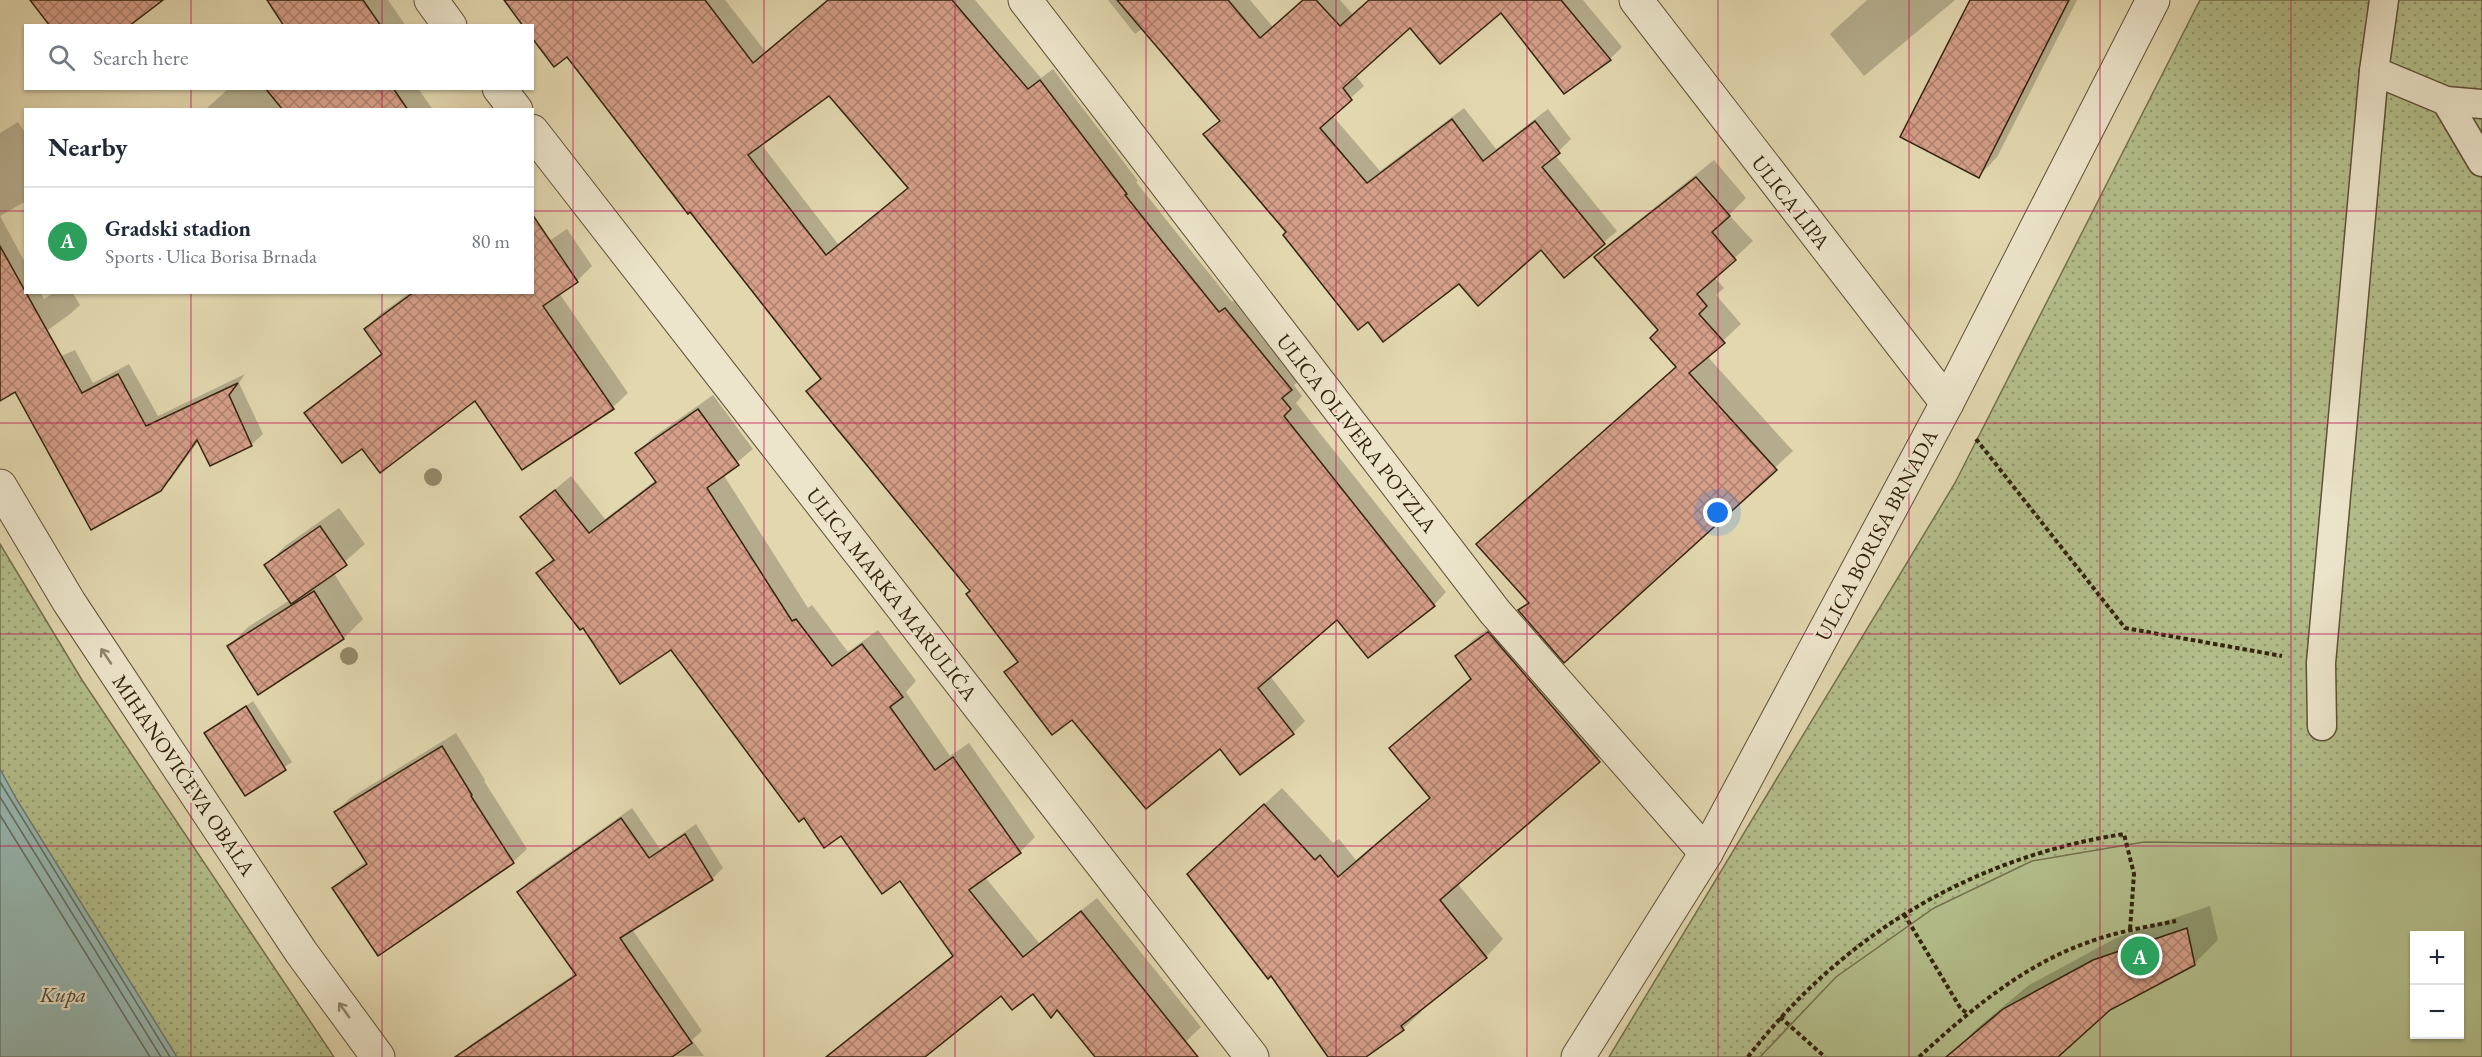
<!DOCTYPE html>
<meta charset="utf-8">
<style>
body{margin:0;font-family:"EB Garamond",serif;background:#f2f2f3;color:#1f2937}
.controls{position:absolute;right:18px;bottom:18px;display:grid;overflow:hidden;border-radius:0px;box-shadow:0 2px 4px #0004}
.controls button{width:54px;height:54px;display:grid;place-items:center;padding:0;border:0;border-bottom:2px solid #e0e1e3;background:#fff;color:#1f2937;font:30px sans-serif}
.you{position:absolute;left:1718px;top:513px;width:21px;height:21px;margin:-15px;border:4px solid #fff;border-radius:50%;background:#1a73e8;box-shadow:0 0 0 9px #1a73e833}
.badge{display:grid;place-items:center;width:39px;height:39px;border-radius:50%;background:#8f2418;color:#fff;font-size:20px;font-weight:700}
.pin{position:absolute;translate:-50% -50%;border:3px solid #fff;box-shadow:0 2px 6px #0006}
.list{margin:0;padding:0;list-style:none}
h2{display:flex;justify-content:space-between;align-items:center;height:78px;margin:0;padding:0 24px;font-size:26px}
h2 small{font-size:20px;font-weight:400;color:#747a83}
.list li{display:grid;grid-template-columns:39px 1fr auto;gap:18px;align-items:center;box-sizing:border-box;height:108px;padding:0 24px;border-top:2px solid #e0e1e3}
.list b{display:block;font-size:22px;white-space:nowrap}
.list p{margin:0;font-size:20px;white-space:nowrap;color:#747a83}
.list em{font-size:20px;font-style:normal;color:#747a83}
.icon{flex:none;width:33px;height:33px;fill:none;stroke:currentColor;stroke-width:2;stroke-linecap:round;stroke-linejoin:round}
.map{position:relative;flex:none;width:2482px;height:1057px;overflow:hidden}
.search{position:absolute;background:#fff;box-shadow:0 2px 4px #0004;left:24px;top:24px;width:510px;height:66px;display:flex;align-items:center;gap:15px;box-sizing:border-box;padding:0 21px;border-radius:0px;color:#747a83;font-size:22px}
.panel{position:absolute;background:#fff;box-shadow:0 2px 4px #0004;left:24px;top:108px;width:510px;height:186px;border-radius:0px}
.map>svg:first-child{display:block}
.grass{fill:url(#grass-dots);stroke:#74714c;stroke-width:1.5;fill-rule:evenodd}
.pitch{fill:#b3be8b;stroke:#74714c;stroke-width:1.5;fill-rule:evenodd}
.water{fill:#96b8b2;stroke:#6f7d70;stroke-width:1.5}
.shadow{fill:#0003;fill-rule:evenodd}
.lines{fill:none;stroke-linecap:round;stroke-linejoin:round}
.shore{stroke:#656e60;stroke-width:1.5}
.building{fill:url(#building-cross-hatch);stroke:#34240e;stroke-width:1.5;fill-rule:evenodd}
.service-casing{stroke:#605136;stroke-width:31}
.minor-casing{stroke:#605136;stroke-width:35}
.path{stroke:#34240e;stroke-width:4;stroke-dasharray:4.5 3;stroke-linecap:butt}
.service{stroke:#ece5cb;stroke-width:28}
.minor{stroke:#ece5cb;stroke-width:33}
.tree{fill:#948968}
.oneway{stroke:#90846c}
.grid{fill:none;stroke:#c2185b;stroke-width:1.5;stroke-opacity:0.55}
.labels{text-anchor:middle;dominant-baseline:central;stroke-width:4.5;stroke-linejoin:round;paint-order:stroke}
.street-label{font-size:21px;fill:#34240e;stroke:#ece5cb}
.water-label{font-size:22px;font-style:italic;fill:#4c4937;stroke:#ece5cb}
</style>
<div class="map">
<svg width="2482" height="1057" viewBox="0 0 2482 1057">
<defs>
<pattern id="grass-dots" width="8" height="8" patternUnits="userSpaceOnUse" patternTransform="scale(1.5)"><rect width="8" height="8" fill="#b3be8b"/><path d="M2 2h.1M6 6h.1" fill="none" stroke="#929a70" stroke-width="1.8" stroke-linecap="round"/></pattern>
<pattern id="building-cross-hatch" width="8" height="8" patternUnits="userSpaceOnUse" patternTransform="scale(1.5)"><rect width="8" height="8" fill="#d59f89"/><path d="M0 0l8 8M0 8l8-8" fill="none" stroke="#ae816e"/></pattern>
</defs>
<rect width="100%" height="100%" fill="#e2d7af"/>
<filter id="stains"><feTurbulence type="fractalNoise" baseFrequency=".00333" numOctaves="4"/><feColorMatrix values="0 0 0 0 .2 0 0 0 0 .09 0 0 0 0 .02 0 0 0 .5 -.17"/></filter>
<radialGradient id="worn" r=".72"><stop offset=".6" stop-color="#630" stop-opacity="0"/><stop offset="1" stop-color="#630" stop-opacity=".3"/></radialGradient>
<g class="grass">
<path d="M 2200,0 L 2482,0 L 2482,1057 L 1609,1057 L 1955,483 ZM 2414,936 L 2460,936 L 2460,1034 L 2414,1034 Z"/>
<polygon points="0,544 82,680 334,1057 0,1057"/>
</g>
<path class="pitch" d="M 2144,842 L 2482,846 L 2482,1057 L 1760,1057 L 1836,977 L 1934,908 L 2032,861 ZM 2414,936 L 2460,936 L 2460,1034 L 2414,1034 Z"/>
<polygon class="water" points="0,769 17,800 177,1057 0,1057"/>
<g class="shadow">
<polygon points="269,0 388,0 406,26 286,26"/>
<path d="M 506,0 L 725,0 L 766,52 L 827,0 L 975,0 L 1041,78 L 1053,69 L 1138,181 L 1136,182 L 1232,302 L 1237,297 L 1303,377 L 1294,385 L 1302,396 L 1296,403 L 1446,592 L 1434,605 L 1368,656 L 1337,617 L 1270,676 L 1305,721 L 1293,733 L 1220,746 L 1072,718 L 1006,673 L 1018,661 L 971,591 L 808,391 L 821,378 L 568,54 ZM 830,94 L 909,187 L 838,244 L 761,144 Z"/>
<polygon points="1108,0 1250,0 1273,27 1304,0 1340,0 1353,15 1370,0 1583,0 1622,47 1610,59 1501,11 1410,26 1355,75 1364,86 1332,115 1380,171 1464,108 1496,149 1548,109 1571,139 1555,155 1617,231 1564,276 1541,248 1368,320 1288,232 1205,134 1221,119 1143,28 1135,34"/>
<polygon points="1867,0 1955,0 1864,76 1830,34"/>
<polygon points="1972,0 2077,0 1997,157 1979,176"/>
<polygon points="229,88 418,88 433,110 205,110"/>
<polygon points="18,122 26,134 26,201 0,216 26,264 26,292 40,292 44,299 55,292 72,292 80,305 70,314 0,365 0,133"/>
<polygon points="1714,160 1746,198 1729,215 1753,241 1714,277 1724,288 1716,295 1741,324 1707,356 1793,451 1564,661 1520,610 1530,601 1496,527 1677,366 1660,330 1596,257 1614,240"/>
<polygon points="567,229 592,266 577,281 559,293 628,393 613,407 523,468 475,399 306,414 321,399 383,352 366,329 380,314 411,292 532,292 540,247"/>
<polygon points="75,350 93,383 129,364 158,416 245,374 239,383 263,434 251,445 199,440 172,478 160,490 24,373"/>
<polygon points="713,395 753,449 723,474 808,608 812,605 848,652 878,630 916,681 906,692 950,756 969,743 1035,837 1020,852 985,877 1039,943 1097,898 1201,1027 1182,1045 1191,1057 1097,1057 1058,1009 1033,992 1001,994 922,1057 861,1057 848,1041 863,1026 954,954 901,879 841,834 804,816 671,648 583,625 538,574 554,558 522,517 571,476 605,519 656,480 637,453 652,438"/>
<polygon points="339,508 365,544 333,572 363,619 344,638 229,646 248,627 290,600 266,566 285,546"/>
<polygon points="1506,616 1616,743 1457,883 1503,939 1486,957 1419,1009 1421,1012 1403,1029 1363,1057 1330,1057 1271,974 1189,874 1282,788 1333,843 1339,839 1356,860 1431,796 1391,748 1472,677 1457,656 1474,639"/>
<polygon points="253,701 292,762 245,794 206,733"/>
<polygon points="456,733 485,780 484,781 527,849 513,862 334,888 347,875 367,861 336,812 350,798"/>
<polygon points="632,808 660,849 696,824 723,868 712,879 632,929 702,1031 692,1040 704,1056 458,1057 469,1046 576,973 518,892 529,881"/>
<polygon points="2210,906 2218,940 2194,964 2109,1009 2058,1057 1949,1057 1975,1030 2029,985 2118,937"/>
</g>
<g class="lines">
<g class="shore">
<polyline points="0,782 170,1057"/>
<polyline points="0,797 161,1057"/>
<polyline points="0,815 150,1057"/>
</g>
</g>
<g class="building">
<polygon points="30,0 163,0 129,26 50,26"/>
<polygon points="267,0 363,0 381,26 284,26"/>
<path d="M 504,0 L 705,0 L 753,63 L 828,0 L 952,0 L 1028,89 L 1040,80 L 1127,194 L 1125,195 L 1219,312 L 1225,308 L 1292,390 L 1282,398 L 1291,409 L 1284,416 L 1435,606 L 1368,658 L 1337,620 L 1258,688 L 1294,734 L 1240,775 L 1220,749 L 1146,809 L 1072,720 L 1052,735 L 1004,672 L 1018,662 L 966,594 L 970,591 L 806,391 L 821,379 L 690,212 L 688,214 L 567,57 L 554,67 L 532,38 L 532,26 L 523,26 ZM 829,96 L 908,188 L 826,255 L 748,155 Z"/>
<polygon points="1117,0 1228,0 1260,38 1303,0 1316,0 1340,26 1369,0 1561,0 1611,60 1564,94 1501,13 1440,64 1410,28 1343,88 1352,100 1320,128 1367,183 1452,119 1483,161 1535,121 1560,153 1542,167 1605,244 1564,278 1541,250 1478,306 1459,284 1383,342 1368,322 1358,330 1283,235 1286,232 1203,134 1220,121"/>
<polygon points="1970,0 2069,0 1979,178 1900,137"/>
<polygon points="265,88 393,88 408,110 283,110"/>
<polygon points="1696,177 1730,216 1712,232 1736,260 1697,294 1707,306 1699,314 1725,343 1689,373 1777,470 1564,663 1518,610 1529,603 1476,544 1676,367 1650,338 1658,330 1594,257"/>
<polygon points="532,214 578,282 543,306 614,409 522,470 475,401 380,473 362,449 342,463 304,413 382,354 364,329 414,292 532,292"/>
<polygon points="0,246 82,393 118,374 146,426 238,383 229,395 252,446 210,466 197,440 161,491 91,530 15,392 0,401"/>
<polygon points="698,409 739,465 707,488 792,621 796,619 832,666 862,644 903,697 890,707 935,770 953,757 1021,853 969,890 1023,957 1081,911 1198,1057 1095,1057 1057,1010 1051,1018 1033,994 1012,1010 1001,996 925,1057 826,1057 953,956 900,881 882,894 841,836 824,848 804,818 799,822 671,650 620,684 583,628 580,630 536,573 554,560 520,517 555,490 589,533 656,482 635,453"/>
<polygon points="320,526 347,565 291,604 264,565"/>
<polygon points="314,591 344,639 258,695 227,646"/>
<polygon points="1488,632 1600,762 1440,900 1487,958 1401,1026 1404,1030 1366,1057 1328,1057 1271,976 1268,979 1187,874 1264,804 1315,860 1320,855 1338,877 1430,798 1389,748 1471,679 1455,656"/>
<polygon points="246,706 286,770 245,796 204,733"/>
<polygon points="442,746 472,795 471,796 514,863 378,956 332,888 367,864 334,812"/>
<polygon points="621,818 649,858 685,834 713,880 620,938 692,1043 672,1057 455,1057 576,975 517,892"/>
<polygon points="2187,928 2195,965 2110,1010 2058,1057 1946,1057 2003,1009 2093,960"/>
</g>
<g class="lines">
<g class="service-casing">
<g id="service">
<polyline points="2374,71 2446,101 2482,104"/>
<polyline points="2446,101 2482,162"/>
<polyline points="2322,726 2321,663 2374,71 2384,0"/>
</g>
</g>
<g class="minor-casing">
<g id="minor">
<polyline points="431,0 450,26"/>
<polyline points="1025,0 1495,612 1706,853"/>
<polyline points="1636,0 1947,403"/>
<polyline points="499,88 516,110"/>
<polyline points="532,131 1252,1057"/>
<polyline points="0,486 69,602 301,952 378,1057"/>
<polyline points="1578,1057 1706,853 1947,403 2153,0"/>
</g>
</g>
<g class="path">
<polyline points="1976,439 2125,628 2282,656"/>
<polyline points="1904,914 1961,1009 1967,1013"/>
<polyline points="1780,1017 1825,1057"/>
<path d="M 1748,1057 C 1842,935 1972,857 2124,834 L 2134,874 L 2130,930"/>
<path d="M 1919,1057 C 1968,1012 2022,966 2086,943 C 2115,932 2146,927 2176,921"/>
</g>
<use href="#service" class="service"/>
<use href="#minor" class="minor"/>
</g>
<g class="tree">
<circle cx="433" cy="477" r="9"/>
<circle cx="349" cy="656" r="9"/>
</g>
<defs><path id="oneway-shaft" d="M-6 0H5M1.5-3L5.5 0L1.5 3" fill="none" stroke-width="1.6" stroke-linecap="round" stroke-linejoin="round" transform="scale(1.5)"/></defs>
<g class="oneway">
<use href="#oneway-shaft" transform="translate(106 656) rotate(-124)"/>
<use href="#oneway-shaft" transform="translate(344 1010) rotate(-126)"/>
</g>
<path class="grid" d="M 191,0 L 191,26M 382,0 L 382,26M 573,0 L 573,1057M 764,0 L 764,1057M 955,0 L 955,1057M 1146,0 L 1146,1057M 1336,0 L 1336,1057M 1527,0 L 1527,1057M 1718,0 L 1718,1057M 1909,0 L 1909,1057M 2100,0 L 2100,1057M 2291,0 L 2291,1057M 191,88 L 191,110M 382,88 L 382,110M 0,211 L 26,211M 532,211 L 2482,211M 191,292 L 191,1057M 382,292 L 382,1057M 0,423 L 2482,423M 0,634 L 2482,634M 0,846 L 2482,846"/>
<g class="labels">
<g class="street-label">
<text transform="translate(1791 202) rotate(52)">ULICA LIPA</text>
<text transform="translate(1357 433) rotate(52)">ULICA OLIVERA POTZLA</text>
<text transform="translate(1876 535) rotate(-62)">ULICA BORISA BRNADA</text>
<text transform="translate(892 594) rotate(52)">ULICA MARKA MARULIĆA</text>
<text transform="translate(184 775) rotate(56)">MIHANOVIĆEVA OBALA</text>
</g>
<g class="water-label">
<text x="63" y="994">Kupa</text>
</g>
</g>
<rect width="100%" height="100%" filter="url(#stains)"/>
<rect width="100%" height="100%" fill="url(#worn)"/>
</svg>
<div class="controls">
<button>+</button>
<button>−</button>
</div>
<div class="you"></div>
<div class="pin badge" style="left:2140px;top:956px;background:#2e9e5b">A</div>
<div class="search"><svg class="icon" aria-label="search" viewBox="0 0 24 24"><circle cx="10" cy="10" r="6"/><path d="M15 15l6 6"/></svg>Search here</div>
<section class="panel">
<h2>Nearby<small></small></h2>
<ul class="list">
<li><span class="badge" style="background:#2e9e5b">A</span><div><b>Gradski stadion</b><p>Sports · Ulica Borisa Brnada</p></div><em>80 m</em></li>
</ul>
</section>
</div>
